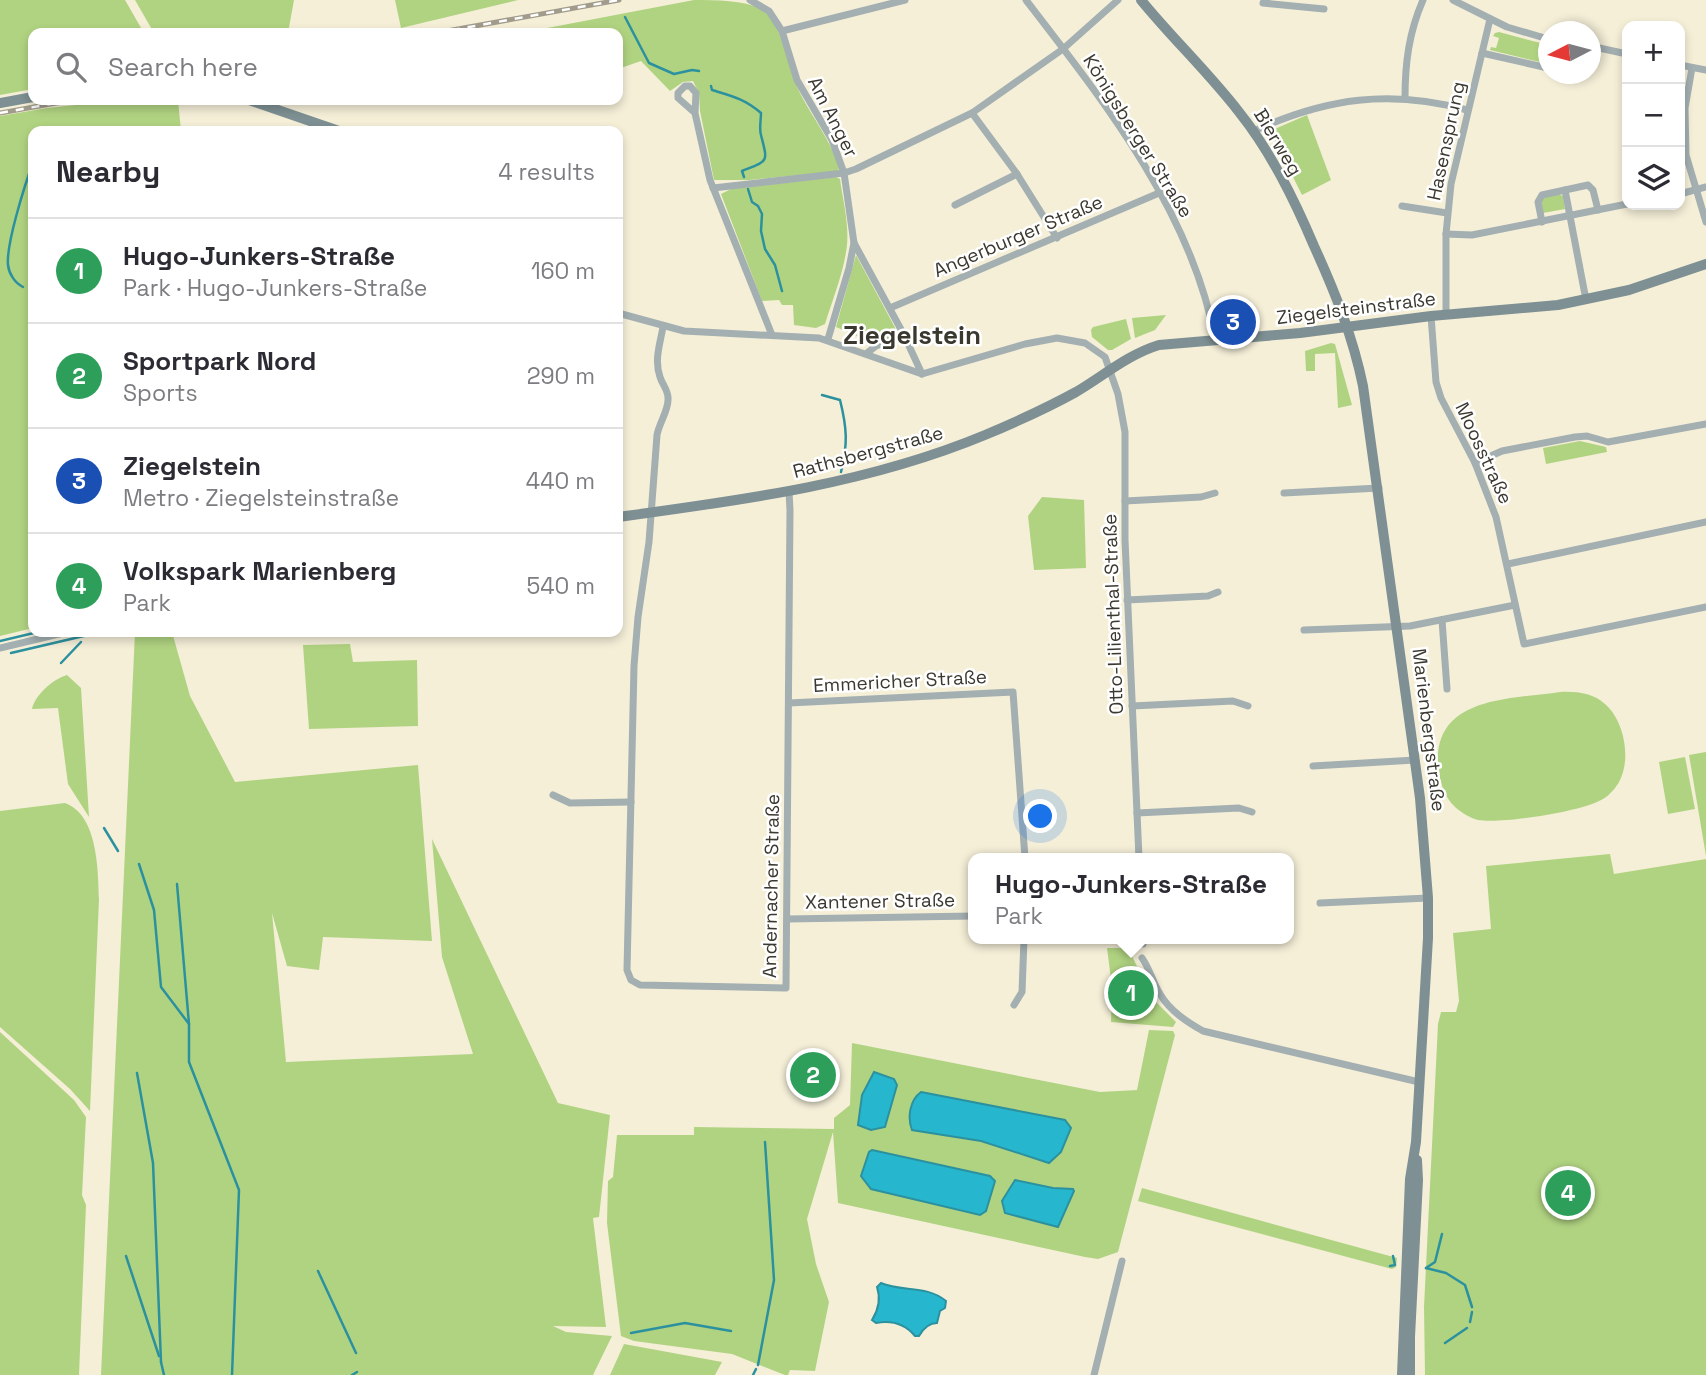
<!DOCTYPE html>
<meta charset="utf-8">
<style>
body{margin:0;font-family:"Space Grotesk",sans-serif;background:#f7f7f7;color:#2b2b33}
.controls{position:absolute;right:21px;top:21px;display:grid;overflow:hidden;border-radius:14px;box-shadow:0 4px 10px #0003}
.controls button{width:63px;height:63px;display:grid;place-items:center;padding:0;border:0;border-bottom:2px solid #e1e1e2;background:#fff;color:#2b2b33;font:35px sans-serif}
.compass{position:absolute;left:1538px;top:21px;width:63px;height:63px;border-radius:50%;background:#fff;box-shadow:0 4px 10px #0003;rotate:264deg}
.you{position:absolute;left:1041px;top:817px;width:24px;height:24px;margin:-18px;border:5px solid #fff;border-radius:50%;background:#1a73e8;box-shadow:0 0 0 10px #1a73e833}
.badge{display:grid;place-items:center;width:46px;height:46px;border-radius:50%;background:#d93025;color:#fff;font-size:23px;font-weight:700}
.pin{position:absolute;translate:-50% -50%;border:4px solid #fff;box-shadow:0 2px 7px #0006}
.popup{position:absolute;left:968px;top:853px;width:326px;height:91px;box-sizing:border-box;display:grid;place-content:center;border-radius:14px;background:#fff;filter:drop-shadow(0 2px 5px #0005);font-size:23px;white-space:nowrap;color:#7c7c81}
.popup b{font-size:26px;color:#2b2b33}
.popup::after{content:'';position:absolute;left:50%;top:100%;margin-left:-14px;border:14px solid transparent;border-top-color:#fff}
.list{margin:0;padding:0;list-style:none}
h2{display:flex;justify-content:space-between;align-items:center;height:91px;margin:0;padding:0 28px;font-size:30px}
h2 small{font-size:23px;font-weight:400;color:#7c7c81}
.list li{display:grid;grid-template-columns:46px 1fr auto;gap:21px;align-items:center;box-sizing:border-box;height:105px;padding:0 28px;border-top:2px solid #e1e1e2}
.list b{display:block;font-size:26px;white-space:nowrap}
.list p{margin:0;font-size:23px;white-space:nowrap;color:#7c7c81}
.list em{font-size:23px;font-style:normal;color:#7c7c81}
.icon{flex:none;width:38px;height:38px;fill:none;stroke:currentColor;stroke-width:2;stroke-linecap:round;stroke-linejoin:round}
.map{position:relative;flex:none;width:1706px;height:1375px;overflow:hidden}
.search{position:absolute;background:#fff;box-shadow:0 4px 10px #0003;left:28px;top:28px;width:595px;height:77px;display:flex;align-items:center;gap:18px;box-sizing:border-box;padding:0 24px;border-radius:14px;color:#7c7c81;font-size:26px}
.panel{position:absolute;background:#fff;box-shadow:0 4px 10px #0003;left:28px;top:126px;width:595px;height:511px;border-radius:14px}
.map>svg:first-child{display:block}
.green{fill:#b0d381;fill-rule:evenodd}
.water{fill:#26b7cf;stroke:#2c919f;stroke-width:2}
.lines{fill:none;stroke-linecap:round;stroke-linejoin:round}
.stream{stroke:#2c919f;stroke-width:2.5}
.street{stroke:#a3afb1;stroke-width:7}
.secondary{stroke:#7e9093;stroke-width:10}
.rail-casing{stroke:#a09b8b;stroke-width:5}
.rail{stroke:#fff;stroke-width:2.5;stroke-dasharray:8;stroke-linecap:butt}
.labels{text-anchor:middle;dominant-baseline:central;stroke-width:5;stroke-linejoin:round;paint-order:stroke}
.street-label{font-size:19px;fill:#3b382f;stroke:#fff}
.district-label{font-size:26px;font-weight:bold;fill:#3b382f;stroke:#fff}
</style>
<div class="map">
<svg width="1706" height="1375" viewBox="0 0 1706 1375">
<rect width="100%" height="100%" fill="#f5efd8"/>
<g class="green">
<polygon points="0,0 125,0 144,33 33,33 33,89 0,95"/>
<polygon points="135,0 294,0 288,33 154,33"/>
<polygon points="395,0 518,0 401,28"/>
<path d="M 694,0 C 717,0 742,0 762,9 C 781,22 787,61 795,82 C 807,112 830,136 839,168 L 838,171 L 750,180 L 714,180 L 700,111 L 699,93 L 693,81 L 683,82 L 670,91 L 641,61 L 618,69 L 618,33 L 521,33 Z"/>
<polygon points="1499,32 1548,45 1548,64 1490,50 1491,47 1496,48 1499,38 1493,36 1495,33"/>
<polygon points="123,100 178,100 181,131 33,131 33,628 0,636 0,116 47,108"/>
<polygon points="1307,115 1331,180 1302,195 1270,131"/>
<path d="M 836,177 L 840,179 C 843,200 849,224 847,245 C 844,272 833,298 825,324 L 816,328 L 794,325 L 793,305 L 782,305 L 779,300 L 762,301 L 721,194 L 731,189 Z"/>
<polygon points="1558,194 1563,196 1565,209 1543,213 1541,202 1545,197"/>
<polygon points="856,255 899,335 875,344 836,327"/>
<polygon points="1166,315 1155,330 1135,338 1132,318"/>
<polygon points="1126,319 1131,339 1112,350 1108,350 1092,337 1091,330 1093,327"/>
<polygon points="1331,343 1335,344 1352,405 1338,408 1335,353 1315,354 1315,371 1306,371 1305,351"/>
<polygon points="1580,441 1606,447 1607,452 1546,464 1543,448"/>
<polygon points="1042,497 1084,500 1086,568 1034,570 1028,516"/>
<polygon points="135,632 172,632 190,696 235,782 418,765 432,941 323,937 319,970 287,966 272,913 286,1062 473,1054 442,957 432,839 558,1103 610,1115 599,1217 593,1218 606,1327 553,1326 566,1332 612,1336 593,1375 101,1375"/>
<polygon points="350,644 353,662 417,660 418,726 309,729 303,645"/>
<path d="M 67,675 L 81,688 L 89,817 L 68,784 L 58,708 L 32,709 C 35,695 53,679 67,675 Z"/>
<path d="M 1560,692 C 1576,691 1593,693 1605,704 C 1626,722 1633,766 1615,788 C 1611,793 1605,799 1599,801 C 1578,812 1501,824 1478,820 C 1470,818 1462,813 1455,807 C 1442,795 1438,775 1438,758 C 1439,696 1514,699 1560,692 Z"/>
<polygon points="1706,752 1706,856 1689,755"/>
<polygon points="1685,757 1695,809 1668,814 1659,762"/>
<path d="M 65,803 C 98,815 98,870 99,899 L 90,1111 L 70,1089 L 0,1027 L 0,811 Z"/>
<polygon points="1610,854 1614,874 1706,859 1706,1375 1425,1375 1424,1307 1438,1024 1441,1012 1456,1012 1459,1001 1453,933 1491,929 1486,866"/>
<polygon points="1107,948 1128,948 1153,999 1176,1022 1173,1027 1111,1022 1112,987"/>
<path d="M 1149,1030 L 1173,1031 L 1175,1035 L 1118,1252 L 1098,1259 L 1085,1257 L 838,1203 L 833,1132 L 807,1219 L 816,1264 L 829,1302 L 815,1371 L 790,1370 L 788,1375 L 785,1375 L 732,1354 L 634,1341 L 621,1336 L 607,1223 L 608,1181 L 613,1177 L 617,1135 L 694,1135 L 694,1127 L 834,1129 L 834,1118 L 850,1105 L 852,1043 L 1100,1092 L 1137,1090 ZM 921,1092 L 1065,1120 L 1071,1128 L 1049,1163 L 981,1141 L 912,1130 ZM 1015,1180 L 1053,1188 L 1072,1189 L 1073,1191 L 1002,1201 Z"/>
<polygon points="0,1032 74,1100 86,1117 82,1195 86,1205 79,1375 0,1375"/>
<polygon points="1142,1188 1397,1258 1396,1267 1392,1269 1138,1201"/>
<polygon points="624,1344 722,1362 715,1375 610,1375"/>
</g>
<g class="water">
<polygon points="874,1072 894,1079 897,1085 885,1127 871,1130 858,1125 862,1095"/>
<path d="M 921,1092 L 1065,1120 L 1071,1128 L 1061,1152 L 1049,1163 L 981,1141 L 912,1130 C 907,1117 910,1100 921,1092 Z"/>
<polygon points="872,1150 990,1176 995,1181 986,1211 980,1215 871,1189 861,1176 869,1152"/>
<polygon points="1015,1180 1053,1188 1073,1189 1074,1191 1058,1227 1005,1213 1002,1201"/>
<path d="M 881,1283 C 902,1292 927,1285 946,1301 L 945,1308 L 940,1311 L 937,1323 C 928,1323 923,1329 919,1336 L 915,1336 C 905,1324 892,1320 876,1323 L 872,1320 C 879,1309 881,1299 877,1287 Z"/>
</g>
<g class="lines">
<g class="stream">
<polyline points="625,17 649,63 674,74 692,70 699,71"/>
<path d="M 711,86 L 712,90 C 732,96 745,99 761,113 C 761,120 759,129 761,135 C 768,163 769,160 742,171 L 744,177"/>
<polyline points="748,189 752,202 758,206 762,214 761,231 765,249 775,265 782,291"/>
<path d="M 23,287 C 15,283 9,274 8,265 C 6,244 25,184 33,163"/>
<polyline points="31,292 33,293"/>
<path d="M 822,395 L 840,400 C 847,428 848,444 841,472"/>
<polyline points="0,641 38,632"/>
<polyline points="11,653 88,635"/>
<polyline points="61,663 81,642"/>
<polyline points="104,828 118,851"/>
<polyline points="139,864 154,910 161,987 189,1024"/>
<polyline points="177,884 189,1024 189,1062 239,1190 232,1375"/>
<polyline points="137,1073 153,1163 161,1362"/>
<polyline points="126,1256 159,1356"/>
<polyline points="1390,1266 1395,1265 1393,1256"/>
<polyline points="1426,1268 1446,1273 1465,1285 1472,1307"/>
<polyline points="1426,1268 1435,1262 1442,1234"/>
<polyline points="318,1271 356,1353"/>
<polyline points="1470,1322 1472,1312"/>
<polyline points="631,1333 685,1323 731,1331"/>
<polyline points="1445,1343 1467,1328"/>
<polyline points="161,1362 164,1375"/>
<polyline points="758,1365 774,1280 765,1142"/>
<polyline points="352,1375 357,1372"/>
<polyline points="753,1375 756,1369"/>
</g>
<g class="street">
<polyline points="750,0 769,11 782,31 797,80 832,140 844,173 854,243 904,335 922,374"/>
<path d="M 1026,0 C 1103,100 1192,212 1215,339"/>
<polyline points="1453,0 1507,27 1548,39"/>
<polyline points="1263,3 1324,9"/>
<polyline points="782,31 905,0"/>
<polyline points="1590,46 1627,54"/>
<polyline points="1482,53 1548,68"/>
<polyline points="1680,65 1706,70"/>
<polyline points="1692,68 1685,108 1686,155 1706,222"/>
<path d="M 1405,98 C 1405,63 1409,32 1423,0"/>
<polyline points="695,113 678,98 678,93 685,86 690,86 696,93 695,113 710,180 772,335"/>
<polyline points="972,113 1017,174 1057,238"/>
<path d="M 1254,131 C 1326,98 1390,89 1467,110"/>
<polyline points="713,188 844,173 856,169 972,113 1063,49 1118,0"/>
<polyline points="1565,190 1586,300"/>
<polyline points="1680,194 1706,187"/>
<polyline points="955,205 1017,174"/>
<polyline points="1402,206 1447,213"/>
<polyline points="1542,222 1538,202 1542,195 1588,185 1593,190 1598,210"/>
<polyline points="1446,234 1472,235 1627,204"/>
<polyline points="890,308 1159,193"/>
<polyline points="618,313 684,331 819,338 922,374 1025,344 1057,338 1085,343 1105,357 1118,394 1125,432 1125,540 1139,858"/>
<polyline points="1446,314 1446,234 1451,184 1490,19"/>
<polyline points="1431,316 1436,382 1441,398 1475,463 1496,517 1524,644 1706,607"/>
<path d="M 663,327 C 660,344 654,360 660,377 C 662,384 668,390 668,398 C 669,410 659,423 657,435 L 649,542 L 638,617 L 634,666 L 627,970 L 631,980 L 640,985 L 786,988 L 790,510 L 789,492"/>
<polyline points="828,339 849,268 854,243"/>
<polyline points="867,353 876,346 904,335"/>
<polyline points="1475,463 1502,451 1575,437 1587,436 1608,442 1706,424"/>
<polyline points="1284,493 1379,488"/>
<polyline points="1125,501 1201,497 1215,493"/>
<polyline points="1508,564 1706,522"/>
<polyline points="1127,600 1208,596 1218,592"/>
<polyline points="1442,620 1447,689"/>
<polyline points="1304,630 1410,626 1515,605"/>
<polyline points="0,648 67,632"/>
<polyline points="789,703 1013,692 1025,858"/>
<polyline points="1132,706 1233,701 1248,706"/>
<polyline points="1313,766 1415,760"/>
<polyline points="553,795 570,803 631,802"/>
<polyline points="1137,813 1239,808 1252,812"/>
<polyline points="1320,903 1428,898"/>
<polyline points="787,919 974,916"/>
<polyline points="1143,939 1143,944"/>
<path d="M 1142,958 C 1150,969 1153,983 1160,994 C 1170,1011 1187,1022 1203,1031 L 1419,1082"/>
<polyline points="1014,1005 1022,992 1024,939"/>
<polyline points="1094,1375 1122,1261"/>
</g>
<g class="secondary">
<path d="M 1141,0 C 1172,38 1209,73 1239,112 C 1271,152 1294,199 1314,246 C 1335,292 1353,337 1363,386 L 1420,798 L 1428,898 L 1428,938 L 1416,1142 L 1410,1179 L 1402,1375"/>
<polyline points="249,100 339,131"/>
<polyline points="0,103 33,97"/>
<path d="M 618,517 C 743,500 867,484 985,435 C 1016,422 1047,408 1076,392 C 1103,376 1129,354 1159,345 L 1300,333 L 1431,316 L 1558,305 L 1629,290 L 1706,264"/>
<polyline points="1410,1375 1410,1337 1418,1180 1417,1160"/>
</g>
<g class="rail-casing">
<g id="rail">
<polyline points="436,33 619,0"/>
<polyline points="0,113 73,100"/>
</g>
</g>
<use href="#rail" class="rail"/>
</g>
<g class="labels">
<g class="street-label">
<text transform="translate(833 117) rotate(63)">Am Anger</text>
<text transform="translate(1138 136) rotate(58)">Königsberger Straße</text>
<text transform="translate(1446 141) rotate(-78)">Hasensprung</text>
<text transform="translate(1278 142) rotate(59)">Bierweg</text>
<text transform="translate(1018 236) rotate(-23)">Angerburger Straße</text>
<text transform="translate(1356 308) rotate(-7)">Ziegelsteinstraße</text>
<text transform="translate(868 452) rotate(-15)">Rathsbergstraße</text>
<text transform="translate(1484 453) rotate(65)">Moosstraße</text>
<text transform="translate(1113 614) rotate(-92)">Otto-Lilienthal-Straße</text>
<text transform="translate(900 681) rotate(-3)">Emmericher Straße</text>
<text transform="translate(1429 730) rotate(83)">Marienbergstraße</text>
<text transform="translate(771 886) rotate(-89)">Andernacher Straße</text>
<text transform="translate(880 901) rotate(-1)">Xantener Straße</text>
</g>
<g class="district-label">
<text x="912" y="335">Ziegelstein</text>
</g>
</g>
</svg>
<div class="controls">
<button>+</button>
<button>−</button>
<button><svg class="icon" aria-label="layers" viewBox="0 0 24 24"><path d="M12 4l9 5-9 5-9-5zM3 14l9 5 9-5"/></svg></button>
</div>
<svg class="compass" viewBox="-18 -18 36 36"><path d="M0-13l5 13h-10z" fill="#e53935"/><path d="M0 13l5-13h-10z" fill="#7c7c81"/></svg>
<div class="you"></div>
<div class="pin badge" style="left:1131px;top:993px;background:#2e9e5b">1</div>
<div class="popup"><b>Hugo-Junkers-Straße</b>Park</div>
<div class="pin badge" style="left:813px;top:1075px;background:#2e9e5b">2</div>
<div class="pin badge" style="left:1233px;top:322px;background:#1a4fb4">3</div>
<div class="pin badge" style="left:1568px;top:1193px;background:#2e9e5b">4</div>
<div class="search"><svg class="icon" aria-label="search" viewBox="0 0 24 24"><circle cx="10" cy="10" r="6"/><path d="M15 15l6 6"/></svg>Search here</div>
<section class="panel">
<h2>Nearby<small>4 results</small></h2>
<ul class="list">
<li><span class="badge" style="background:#2e9e5b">1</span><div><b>Hugo-Junkers-Straße</b><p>Park · Hugo-Junkers-Straße</p></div><em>160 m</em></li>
<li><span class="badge" style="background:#2e9e5b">2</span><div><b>Sportpark Nord</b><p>Sports</p></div><em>290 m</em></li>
<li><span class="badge" style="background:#1a4fb4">3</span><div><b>Ziegelstein</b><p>Metro · Ziegelsteinstraße</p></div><em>440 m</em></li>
<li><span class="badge" style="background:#2e9e5b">4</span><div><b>Volkspark Marienberg</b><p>Park</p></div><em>540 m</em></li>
</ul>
</section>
</div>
